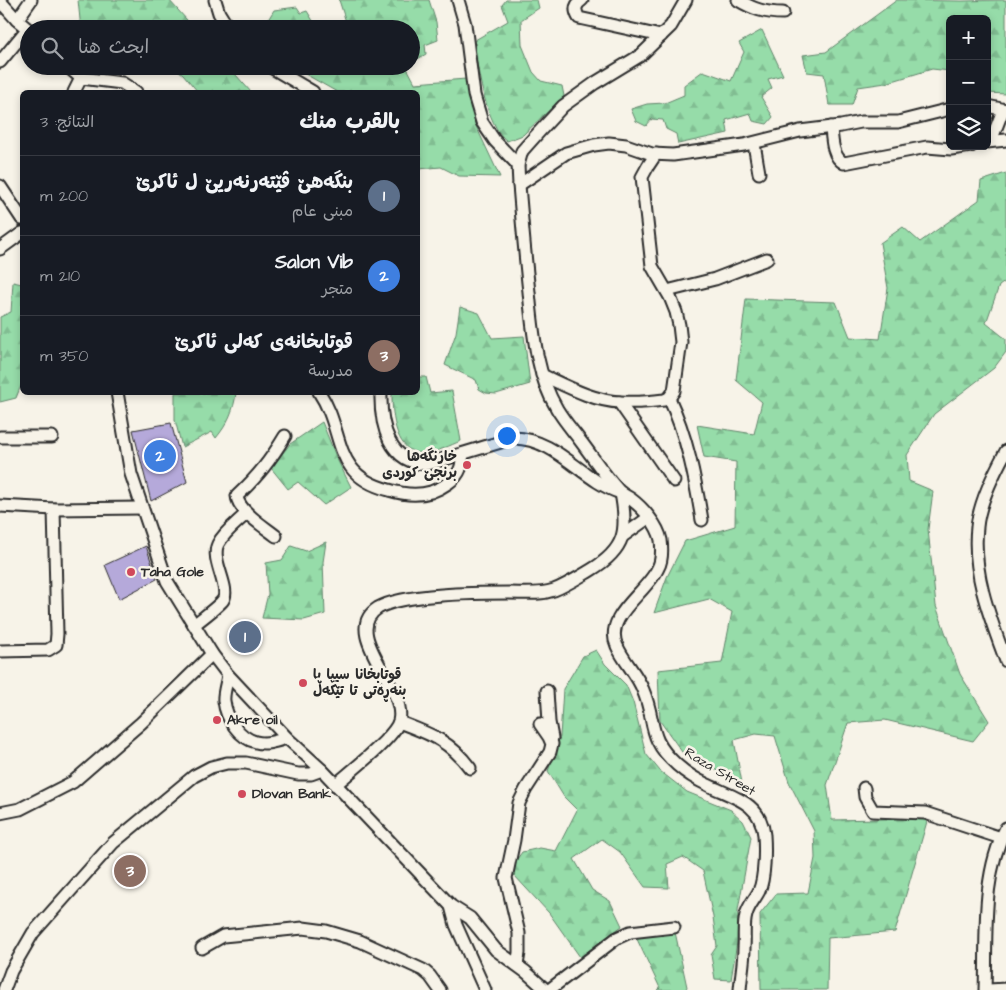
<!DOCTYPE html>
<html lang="ar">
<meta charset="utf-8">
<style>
body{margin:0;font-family:"Architects Daughter","Playpen Sans Arabic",sans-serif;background:#242831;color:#f1f3f6;direction:rtl}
.controls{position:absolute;right:15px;top:15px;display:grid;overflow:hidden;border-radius:8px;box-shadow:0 2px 8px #0003}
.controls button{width:45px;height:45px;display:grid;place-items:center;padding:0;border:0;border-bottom:1px solid #363941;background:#171b24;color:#f1f3f6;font:25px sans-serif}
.you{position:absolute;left:506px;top:435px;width:18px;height:18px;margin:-12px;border:4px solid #fff;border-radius:50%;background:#1a73e8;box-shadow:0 0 0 8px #1a73e833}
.badge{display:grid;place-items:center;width:32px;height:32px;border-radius:50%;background:#b45309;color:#fff;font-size:16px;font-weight:700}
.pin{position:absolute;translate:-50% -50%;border:2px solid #fff;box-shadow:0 1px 5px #0006}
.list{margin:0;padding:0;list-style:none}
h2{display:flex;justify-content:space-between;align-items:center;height:65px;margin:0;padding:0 20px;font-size:21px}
h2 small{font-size:16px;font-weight:400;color:#9ea1a6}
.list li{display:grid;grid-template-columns:32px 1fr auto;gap:15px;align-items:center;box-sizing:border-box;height:80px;padding:0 20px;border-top:1px solid #363941}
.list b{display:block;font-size:19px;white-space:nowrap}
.list p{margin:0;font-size:16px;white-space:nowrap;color:#9ea1a6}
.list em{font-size:16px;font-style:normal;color:#9ea1a6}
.icon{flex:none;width:28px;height:28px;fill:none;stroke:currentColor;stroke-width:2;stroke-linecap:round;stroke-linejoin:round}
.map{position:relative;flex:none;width:1006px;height:990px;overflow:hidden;direction:ltr}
.search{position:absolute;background:#171b24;box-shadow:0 2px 8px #0003;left:20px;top:20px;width:400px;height:55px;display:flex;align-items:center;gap:12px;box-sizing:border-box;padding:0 18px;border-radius:28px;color:#9ea1a6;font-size:19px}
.panel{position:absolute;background:#171b24;box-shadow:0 2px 8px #0003;left:20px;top:90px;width:400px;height:305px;border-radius:8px;direction:rtl}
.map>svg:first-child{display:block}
.forest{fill:url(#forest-firs);stroke:#60846a}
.building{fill:#b5a9da;stroke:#2b2b2b}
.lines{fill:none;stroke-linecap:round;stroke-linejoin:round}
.minor-casing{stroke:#2b2b2b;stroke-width:15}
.minor{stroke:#f7f3e8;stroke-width:11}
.poi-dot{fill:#d1495b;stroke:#f7f3e8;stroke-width:2}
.labels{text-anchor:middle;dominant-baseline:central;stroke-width:5;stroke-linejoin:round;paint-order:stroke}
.poi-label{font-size:14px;font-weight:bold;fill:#2b2b2b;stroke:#f7f3e8;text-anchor:start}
.street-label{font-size:14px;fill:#2b2b2b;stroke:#f7f3e8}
</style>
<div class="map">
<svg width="1006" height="990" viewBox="0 0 1006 990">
<defs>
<pattern id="forest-firs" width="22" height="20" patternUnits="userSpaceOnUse" patternTransform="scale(1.25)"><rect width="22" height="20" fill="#96dca9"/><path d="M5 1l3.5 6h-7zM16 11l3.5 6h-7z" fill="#81bd92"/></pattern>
</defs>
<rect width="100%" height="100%" fill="#f7f3e8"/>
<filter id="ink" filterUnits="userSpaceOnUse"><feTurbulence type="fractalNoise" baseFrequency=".02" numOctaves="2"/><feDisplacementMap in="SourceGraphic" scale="10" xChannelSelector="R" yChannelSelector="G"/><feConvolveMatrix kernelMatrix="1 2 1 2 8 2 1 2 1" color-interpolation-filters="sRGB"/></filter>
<g filter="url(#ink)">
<g class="forest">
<polygon points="78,0 169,0 195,29 124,29 121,27 119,29 81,29"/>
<polygon points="339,0 429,0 436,22 438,40 425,45 426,54 411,63 411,29 335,29 346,22"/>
<path d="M 506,0 L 537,0 L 539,8 L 521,20 L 522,45 L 533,72 L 541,81 L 562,86 L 564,96 L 523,135 L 507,141 C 487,127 475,64 475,40 L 508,21 L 502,5 Z"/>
<polygon points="897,0 962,1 1006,0 1006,94 987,93 987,19 950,19 950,71 932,69 886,83 858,87 852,105 829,105 824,74 807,72 803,55 826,52"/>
<polygon points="297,7 301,13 307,11 318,29 248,29 250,25 263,28 274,10"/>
<polygon points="762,30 783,75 768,79 772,88 761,97 773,117 767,124 753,121 750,113 726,120 728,133 678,144 676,134 666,129 663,120 652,119 646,126 636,121 631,109 647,104 665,103 684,95 684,85 703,71 731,81 744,52 739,43"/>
<polygon points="173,66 228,66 251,92 198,92 183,74"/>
<polygon points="291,66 406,66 415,83 466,79 475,124 500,177 459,176 441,167 418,169 418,92 337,92"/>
<polygon points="1006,173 1006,281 999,286 986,323 1006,339 1006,352 994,368 934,414 907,455 909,481 933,491 928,529 936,606 960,674 989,721 973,741 885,720 848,723 827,785 832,820 928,818 895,932 828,938 827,990 761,990 760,914 776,894 808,893 815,858 814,831 789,782 775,736 756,734 734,740 742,783 682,752 660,721 658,670 722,663 732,612 709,599 654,613 667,577 685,541 735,526 736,462 704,457 697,425 754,434 762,402 736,380 746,299 836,302 850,337 880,339 888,288 880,243 903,227 920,242 979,200 981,181"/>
<polygon points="13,282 22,284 22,383 16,398 0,402 0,317 11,312"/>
<polygon points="460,307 479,313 492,338 524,336 530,384 496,394 486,393 479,389 476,380 445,365 456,333"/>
<path d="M 418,377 L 426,377 L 430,393 L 452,391 L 461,441 C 450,445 438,452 427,453 C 395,457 392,415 392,393 L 418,392 Z"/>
<path d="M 175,393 L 236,393 C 234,410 227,425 216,438 L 212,432 L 182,447 L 175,420 Z"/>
<polygon points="322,422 337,459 351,487 324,505 298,482 288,489 271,468 290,444"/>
<polygon points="326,542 323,562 325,614 304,620 262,618 268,594 266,563 282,560 291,546 306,551"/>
<polygon points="596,650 605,664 626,685 633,702 646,754 660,771 687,792 731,810 743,821 751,837 738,910 737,942 731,980 715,979 711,955 717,946 713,917 703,871 683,857 667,864 669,888 645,887 620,852 602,839 574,859 592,890 610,901 622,926 580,957 549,913 514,875 515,862 522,852 540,848 556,851 577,810 564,797 548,771 560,737 563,689 583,656"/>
<polygon points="675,932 687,987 685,990 658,990 660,988 636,937"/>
</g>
<g class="building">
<polygon points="171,423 187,482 151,501 133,430"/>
<polygon points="146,546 157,579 119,599 105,565"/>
</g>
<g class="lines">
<g class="minor-casing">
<g id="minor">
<polyline points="215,0 219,13 229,29"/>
<polyline points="458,0 465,24 474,95 482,122 495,141 518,165"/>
<path d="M 582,0 C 575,5 574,10 579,18 L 661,36"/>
<path d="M 686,0 L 671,26 L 641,55 L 595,83 L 563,106 L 539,132 L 522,151 L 518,165 L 519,185 C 522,221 525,256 529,292 C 533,332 536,374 557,409 C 564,421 574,432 582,443 C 594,459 606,477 619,491 C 623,495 627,496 631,499 C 643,508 658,525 661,540 C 662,548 662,561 658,568 C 647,593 603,616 617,646 C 624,662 637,674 643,690 C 657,723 646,737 677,765 C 686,773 697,780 708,785 C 732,797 761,802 764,835 C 765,849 765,878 759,891 C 755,899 748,906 746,915 C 743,926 745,937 744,948 C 744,962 741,976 740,990"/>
<path d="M 738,0 C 753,9 765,13 783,13"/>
<polyline points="0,1 17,20"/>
<polyline points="29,30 17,20 31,0"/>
<polyline points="0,62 24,33 29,30"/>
<polyline points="67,66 81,78 122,83 136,92"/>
<polyline points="269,66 313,92"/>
<polyline points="74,92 81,78"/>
<polyline points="987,106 1006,110"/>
<path d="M 831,127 C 832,139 832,157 844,163 L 927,147 L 951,149 L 971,146"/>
<polyline points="991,141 1003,110"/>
<polyline points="987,142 1006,140"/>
<polyline points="754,144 759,173"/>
<polyline points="519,185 566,153 594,145 609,143 626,145 652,154 673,155 744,145 800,131 841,126 861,122 898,122 950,109"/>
<polyline points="0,186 22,219"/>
<polyline points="0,249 22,233"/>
<polyline points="667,291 715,279 767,259"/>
<path d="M 542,375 C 566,386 593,401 620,402 C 635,403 649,402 664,400 L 669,398 L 674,391 L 681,342 L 679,325 L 676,312 L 670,297 L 652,266 L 642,177 L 648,166 L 656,154"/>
<polyline points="117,392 131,474 167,581 212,654 228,675 287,738 322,770 451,906 470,918 496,950 526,972 546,990"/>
<path d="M 319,392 C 346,432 330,475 389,490 C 402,494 417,496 431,492 C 442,488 456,480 460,469 C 462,465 462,458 463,454"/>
<path d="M 381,392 C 380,425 389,464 428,464 L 514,438 C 558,439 582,481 621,493"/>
<path d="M 669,398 C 687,436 695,478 702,520"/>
<polyline points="619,402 674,481"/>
<polyline points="0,437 52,437"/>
<path d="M 1006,451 C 995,471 979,504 977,527 C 972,573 990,618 1006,661"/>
<polyline points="0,506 54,509 142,508"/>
<path d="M 276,536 C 265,527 238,511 237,496 C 258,476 270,461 285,436"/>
<polyline points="623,536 648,518"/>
<path d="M 194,625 C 201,619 219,606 223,600 C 231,588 210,560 218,544 C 224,532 238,522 247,513"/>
<polyline points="0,651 48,650 56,645 57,634 54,509"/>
<path d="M 228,675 C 227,683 223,693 224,701 C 226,718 239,738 256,742 C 266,745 277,741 287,738"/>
<polyline points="547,691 549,722 552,738"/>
<path d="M 399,722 C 430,734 449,740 470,768"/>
<path d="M 335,785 C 350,772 395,737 399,721 C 408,688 339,633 378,608 C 403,593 479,593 509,593 C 524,593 540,595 554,590 C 567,585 579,577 591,570 C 626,549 628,530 621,493"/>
<polyline points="864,788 865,797 873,811 925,813 1001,838"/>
<polyline points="0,813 20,809 73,782 141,723 212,654"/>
<polyline points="451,906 456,925 485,990"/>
<polyline points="202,948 223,936 303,928 326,931 360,941 423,970 430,976 440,990"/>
<polyline points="517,965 519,953 519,933 506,878 514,840 519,803 526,789 550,752 552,744 549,737 540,724"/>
<polyline points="4,990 11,971 33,933 113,843 194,776 211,767 227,763 246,763 298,774 311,774 322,770"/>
<polyline points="549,990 617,938 630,932 674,927"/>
<path d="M 985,990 C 987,937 981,876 1006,828"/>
<polyline points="989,990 1006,989"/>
</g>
</g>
<use href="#minor" class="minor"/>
</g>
</g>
<g class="poi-dot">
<circle cx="467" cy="465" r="5"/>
<circle cx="131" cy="572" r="5"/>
<circle cx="303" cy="683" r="5"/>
<circle cx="217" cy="720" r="5"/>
<circle cx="242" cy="794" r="5"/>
</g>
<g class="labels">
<g class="poi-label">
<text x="457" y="457" text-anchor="end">خارنگەها<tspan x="457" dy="16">برنجێ کوردی</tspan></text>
<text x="141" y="572">Taha Gole</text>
<text x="313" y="675">قوتابخانا سیپا یا<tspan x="313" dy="16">بنەڕەتی تا تێکەڵ</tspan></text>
<text x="227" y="720">Akre oil</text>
<text x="252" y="794">Dlovan Bank</text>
</g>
<g class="street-label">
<text transform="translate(720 772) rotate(31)">Raza Street</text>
</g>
</g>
</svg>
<div class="controls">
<button>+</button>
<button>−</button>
<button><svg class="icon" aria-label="layers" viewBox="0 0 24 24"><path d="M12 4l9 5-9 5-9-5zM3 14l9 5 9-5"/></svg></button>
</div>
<div class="you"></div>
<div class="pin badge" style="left:245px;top:637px;background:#5c6f8a">1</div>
<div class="pin badge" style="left:160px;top:456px;background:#3f7fe0">2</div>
<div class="pin badge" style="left:130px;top:871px;background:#8d6e63">3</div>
<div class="search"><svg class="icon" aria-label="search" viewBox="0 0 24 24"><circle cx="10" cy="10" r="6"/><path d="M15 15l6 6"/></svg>ابحث هنا</div>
<section class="panel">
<h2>بالقرب منك<small>النتائج: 3</small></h2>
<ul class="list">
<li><span class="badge" style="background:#5c6f8a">1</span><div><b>بنگەهێ ڤێتەرنەریێ ل ئاکرێ</b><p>مبنى عام</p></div><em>200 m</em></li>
<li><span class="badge" style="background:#3f7fe0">2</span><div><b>Salon Vib</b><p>متجر</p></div><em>210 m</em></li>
<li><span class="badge" style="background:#8d6e63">3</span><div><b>قوتابخانەی کەلی ئاکرێ</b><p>مدرسة</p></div><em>350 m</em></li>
</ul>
</section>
</div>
